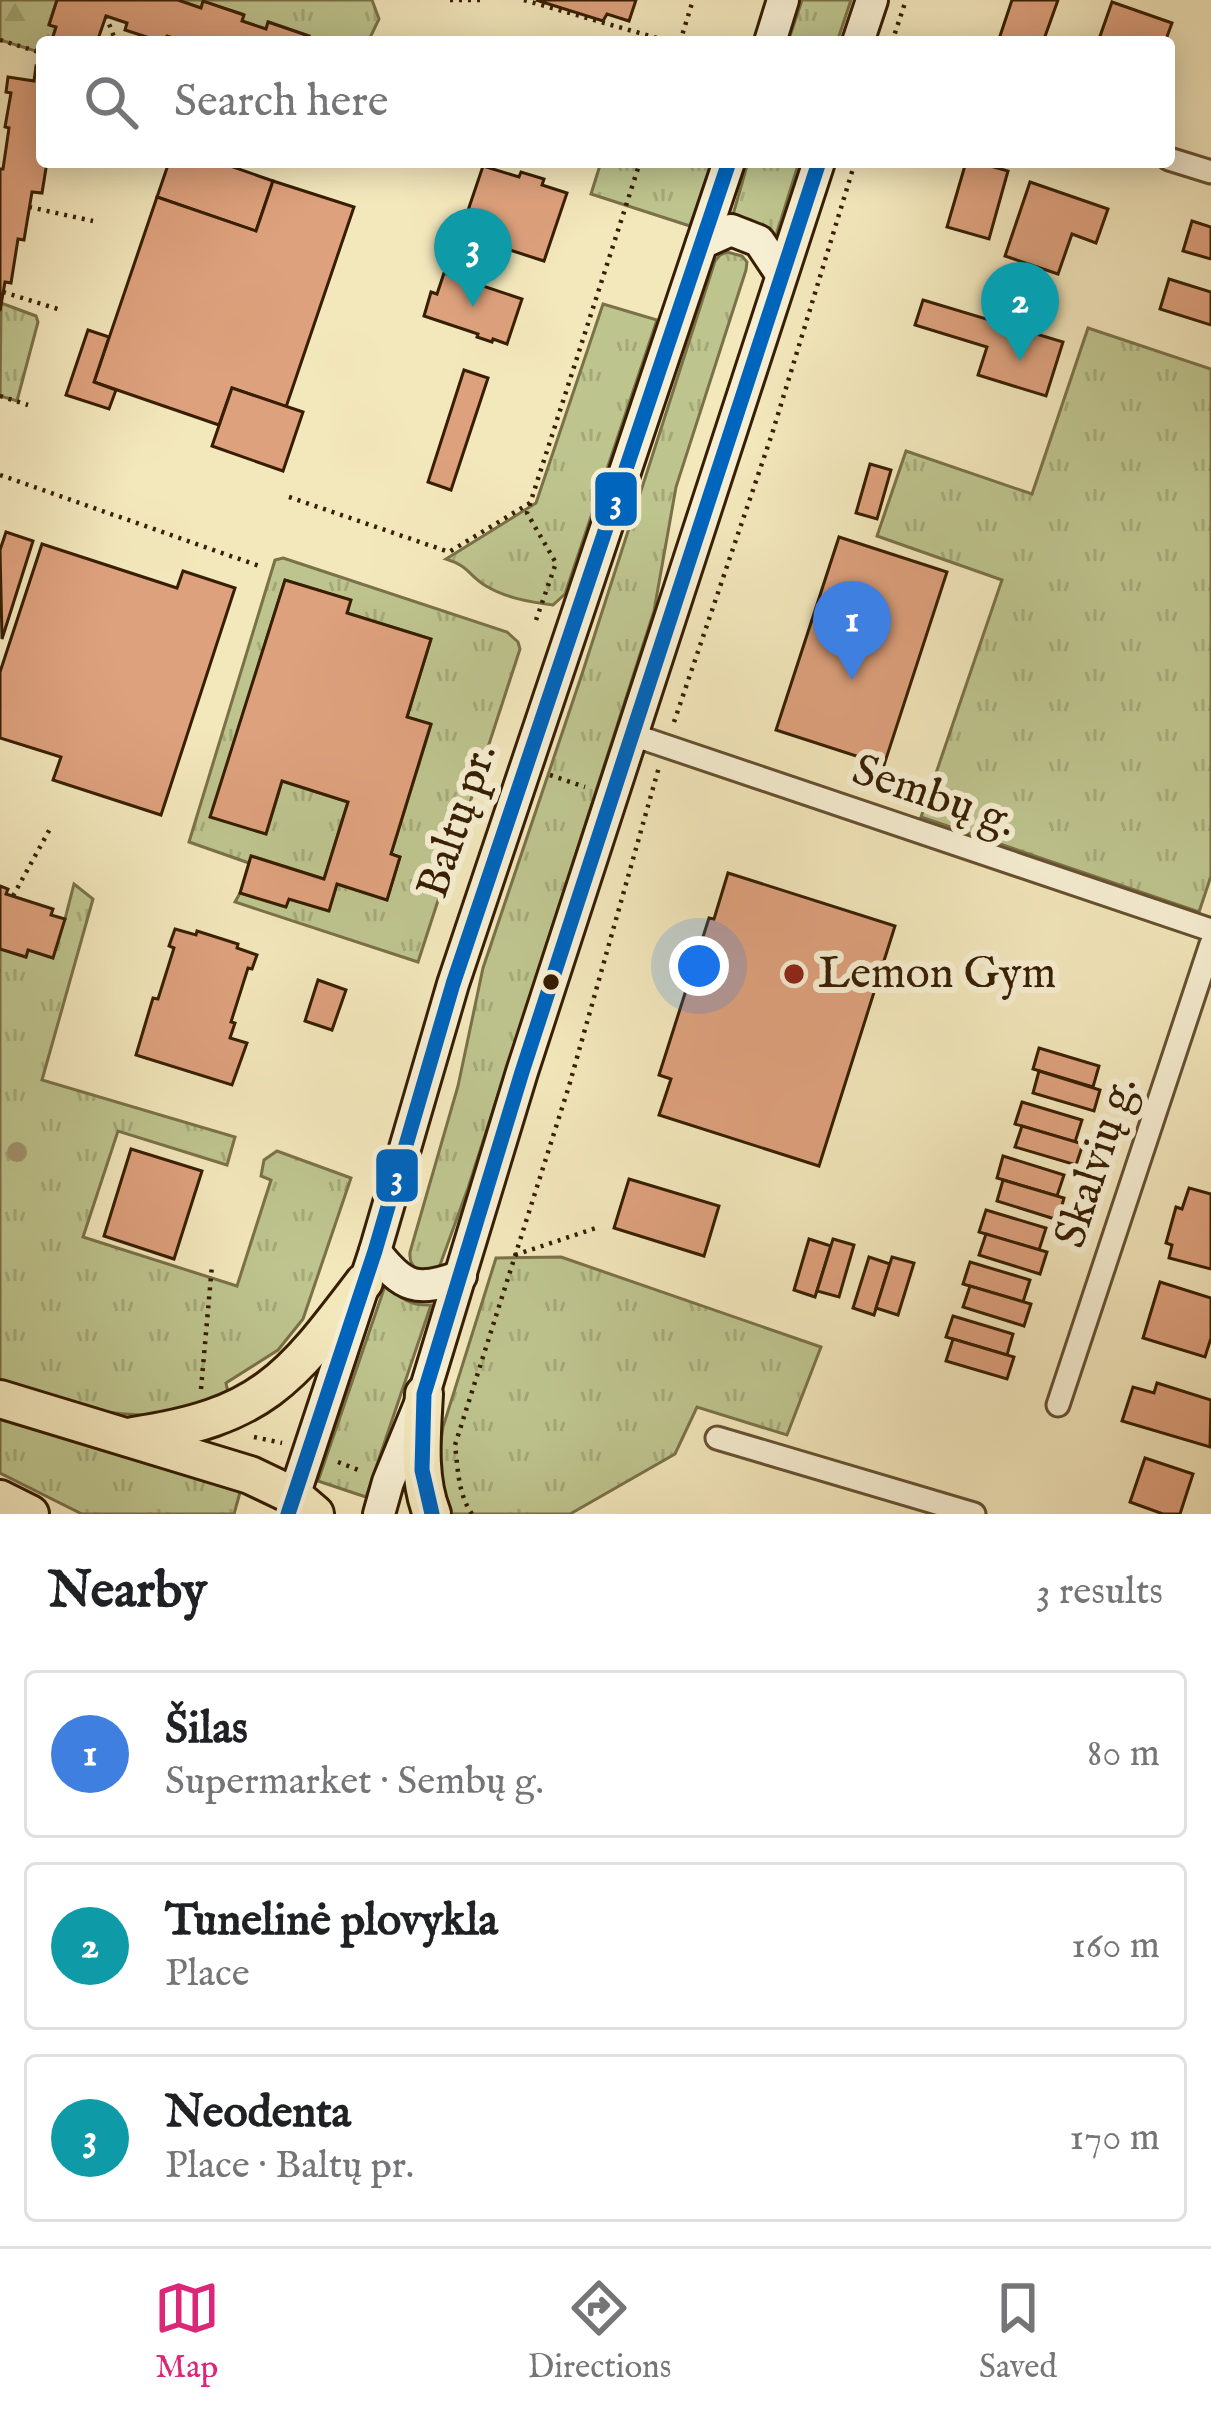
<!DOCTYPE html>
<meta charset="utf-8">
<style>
body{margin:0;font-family:"IM FELL English",serif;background:#f2f2f2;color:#202124}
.you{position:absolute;left:699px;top:966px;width:42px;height:42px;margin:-30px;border:9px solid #fff;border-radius:50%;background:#1a73e8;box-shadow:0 0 0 18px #1a73e833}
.badge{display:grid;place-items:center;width:78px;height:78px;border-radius:50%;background:#db2777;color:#fff;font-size:39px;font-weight:700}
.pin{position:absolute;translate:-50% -99px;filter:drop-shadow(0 3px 6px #0008)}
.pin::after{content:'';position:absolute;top:63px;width:42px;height:36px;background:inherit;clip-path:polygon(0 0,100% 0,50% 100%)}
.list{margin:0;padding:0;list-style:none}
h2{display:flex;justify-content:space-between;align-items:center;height:156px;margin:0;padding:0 48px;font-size:51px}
h2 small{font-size:39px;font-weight:400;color:#757577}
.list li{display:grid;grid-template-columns:78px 1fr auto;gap:36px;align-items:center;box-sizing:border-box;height:168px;margin:0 24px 24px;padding:0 24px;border:3px solid #e0e0e0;border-radius:12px}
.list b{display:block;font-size:45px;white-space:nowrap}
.list p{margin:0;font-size:39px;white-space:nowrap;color:#757577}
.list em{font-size:39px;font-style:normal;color:#757577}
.icon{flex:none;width:66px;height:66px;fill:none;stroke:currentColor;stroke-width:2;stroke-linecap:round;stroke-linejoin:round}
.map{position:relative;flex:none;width:1211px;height:1514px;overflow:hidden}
.search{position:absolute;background:#fff;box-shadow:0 6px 30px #0003;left:36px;right:36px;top:36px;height:132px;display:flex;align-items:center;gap:30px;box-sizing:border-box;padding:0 42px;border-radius:12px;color:#757577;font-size:45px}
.sheet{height:732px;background:#fff}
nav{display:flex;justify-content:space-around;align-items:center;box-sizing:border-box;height:168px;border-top:3px solid #e0e0e0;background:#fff;font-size:33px;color:#757577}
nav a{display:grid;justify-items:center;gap:6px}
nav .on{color:#db2777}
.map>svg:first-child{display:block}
.grass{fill:url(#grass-tufts);stroke:#7a7148;stroke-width:3}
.forest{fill:url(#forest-firs);stroke:#7a7148;stroke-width:3}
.building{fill:#dea17d;stroke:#371e02;stroke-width:3}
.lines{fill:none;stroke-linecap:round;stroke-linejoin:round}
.minor-casing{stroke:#665030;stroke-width:27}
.secondary-casing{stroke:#371e02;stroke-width:36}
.primary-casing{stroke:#371e02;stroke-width:42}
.path{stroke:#371e02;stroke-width:4.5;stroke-dasharray:3 6;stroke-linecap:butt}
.minor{stroke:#f7efd3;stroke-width:21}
.secondary{stroke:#f7efd3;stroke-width:30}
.primary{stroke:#f3e7bc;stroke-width:36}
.bus-1-casing{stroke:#f7efd3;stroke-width:24}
.bus-1{stroke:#0065bd;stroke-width:15}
.tree{fill:#a2946d}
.poi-dot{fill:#8f2418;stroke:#f7efd3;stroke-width:4.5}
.bus-dot{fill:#371e02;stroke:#f7efd3;stroke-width:4.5}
.labels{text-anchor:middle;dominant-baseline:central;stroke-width:12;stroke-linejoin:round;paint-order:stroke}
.street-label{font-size:45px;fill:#371e02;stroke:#f7efd3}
.poi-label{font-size:45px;fill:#371e02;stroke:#f7efd3;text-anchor:start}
.line-badge{stroke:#f7efd3;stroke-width:4.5}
.badge-label{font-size:33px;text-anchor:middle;font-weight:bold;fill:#fff}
</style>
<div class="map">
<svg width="1211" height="1514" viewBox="0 0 1211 1514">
<defs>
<pattern id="grass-tufts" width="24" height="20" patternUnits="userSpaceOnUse" patternTransform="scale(3)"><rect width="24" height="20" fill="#bec48e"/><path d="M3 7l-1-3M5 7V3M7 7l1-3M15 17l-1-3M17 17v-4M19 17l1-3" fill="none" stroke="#a4a879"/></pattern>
<pattern id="forest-firs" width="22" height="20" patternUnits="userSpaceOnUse" patternTransform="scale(3)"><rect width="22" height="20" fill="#bec48e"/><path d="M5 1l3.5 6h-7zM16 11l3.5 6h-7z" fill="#a4a879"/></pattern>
</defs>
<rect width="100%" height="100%" fill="#f3e7bc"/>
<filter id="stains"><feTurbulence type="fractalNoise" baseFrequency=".00167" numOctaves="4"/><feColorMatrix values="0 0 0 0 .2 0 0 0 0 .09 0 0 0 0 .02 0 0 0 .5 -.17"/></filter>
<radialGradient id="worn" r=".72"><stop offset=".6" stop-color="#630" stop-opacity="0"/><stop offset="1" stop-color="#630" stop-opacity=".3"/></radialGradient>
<g class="grass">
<polygon points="178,0 372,0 379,19 368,42 307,42 309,36 269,22 266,29 242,21 243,14 204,2 201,8"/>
<polygon points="802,0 851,0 837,42 788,42"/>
<polygon points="601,162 712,162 690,226 591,194"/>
<path d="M 748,162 L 799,162 L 775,239 C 761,225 753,216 732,218 Z"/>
<path d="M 727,252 L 742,256 L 747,262 L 746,270 L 676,487 L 654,611 L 468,1188 L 440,1265 L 436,1269 L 422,1273 C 413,1267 409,1263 410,1252 L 458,1086 L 483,968 L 583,671 L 715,261 L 720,255 Z"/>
<polygon points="1,303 36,316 38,322 17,401 0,396"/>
<path d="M 603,304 L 657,320 L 565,594 L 553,605 C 530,602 506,598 486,586 C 469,576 469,566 446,559 L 536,503 Z"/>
<polygon points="1088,328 1211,369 1211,876 1199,912 921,817 1002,580 877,536 906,451 1032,494"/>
<polygon points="283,558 507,632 518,642 520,649 418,962 235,902 240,893 285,907 289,899 328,911 337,884 387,899 400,857 391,854 431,725 407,717 431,639 347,613 350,600 285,580 211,816 266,834 282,781 348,802 324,879 252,856 249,863 189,842 275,560"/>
<path d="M 74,884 L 93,899 L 42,1080 L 235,1137 L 227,1165 L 118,1131 L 83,1237 L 237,1286 L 271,1180 L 261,1176 L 264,1160 L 277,1151 L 351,1178 L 303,1319 L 278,1350 L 226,1383 L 229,1397 C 146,1433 81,1408 0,1383 L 0,949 L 26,957 L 28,950 L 65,919 Z"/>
<polygon points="561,1257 821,1347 787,1435 697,1407 675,1454 570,1514 450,1514 437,1468 443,1427 496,1258"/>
<path d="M 386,1283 C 400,1299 411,1306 431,1305 L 366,1497 L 318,1481 Z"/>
<polygon points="0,1416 241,1489 234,1514 82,1514 0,1473"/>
</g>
<polygon class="forest" points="0,0 57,0 49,24 56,27 51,42 42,42 42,53 0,40"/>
<g class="building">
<polygon points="57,0 178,0 201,8 203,1 244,15 242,21 266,29 268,22 309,36 307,42 186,42 167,36 162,42 125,30 127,23 106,16 97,42 57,42 52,40 56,27 49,25"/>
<polygon points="536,0 636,0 629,21 607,14 603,21"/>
<polygon points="1012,0 1058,0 1043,42 998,42"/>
<polygon points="1112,2 1172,23 1165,42 1098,42"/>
<polygon points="36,66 42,67 42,162 47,162 42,193 32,192 24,240 18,239 11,283 5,282 0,311 0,169 3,169 9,128 5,127 11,93 6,92 8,77 34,81"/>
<polygon points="169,162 219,162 273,181 256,231 157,197"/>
<polygon points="966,162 976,162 1008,171 989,239 947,227"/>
<polygon points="483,166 519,177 521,172 544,179 542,185 567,193 544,261 460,234"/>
<polygon points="273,181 354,207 286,407 232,388 219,425 94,382 157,197 256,231"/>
<polygon points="1030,182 1108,209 1096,243 1072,234 1058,274 1005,256"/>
<polygon points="1192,221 1211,227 1211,259 1183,251"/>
<polygon points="444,273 522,299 507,344 493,339 492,342 477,337 478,334 424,316 431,292 437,294"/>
<polygon points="1169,279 1211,292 1211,325 1160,309"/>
<polygon points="923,300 1063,342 1046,396 978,375 987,347 915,325"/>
<polygon points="88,330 109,337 94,382 116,390 109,409 66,395"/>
<polygon points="464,370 488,378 451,490 428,482"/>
<polygon points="232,388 303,412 283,471 212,446"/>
<polygon points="870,464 891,470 877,519 856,513"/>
<polygon points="6,532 33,541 2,639 0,550"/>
<polygon points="839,537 947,572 884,765 776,730"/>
<polygon points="42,544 177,588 183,571 235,588 161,815 53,780 61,757 0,738 0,672"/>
<polygon points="285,580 351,600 347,613 431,639 407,717 431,724 391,854 400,857 387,900 337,884 329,911 289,899 286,907 240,893 251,856 324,879 348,802 282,781 266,834 210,817"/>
<polygon points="728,873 895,926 819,1166 659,1115 671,1079 659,1075 709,918 714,919"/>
<polygon points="0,886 8,889 6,894 53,909 51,915 65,919 53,958 28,950 26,957 0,949"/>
<polygon points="175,929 196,935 197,931 238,944 237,948 257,955 252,969 248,968 231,1022 235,1023 230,1038 247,1043 232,1085 136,1055 153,998 158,999 174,948 169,946"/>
<polygon points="318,980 346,990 332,1030 305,1021"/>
<polygon points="1039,1048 1099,1066 1093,1087 1033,1069"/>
<polygon points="1039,1071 1100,1090 1094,1111 1033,1093"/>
<polygon points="1022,1102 1082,1120 1075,1142 1015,1124"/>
<polygon points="1022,1126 1083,1144 1076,1165 1015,1147"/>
<polygon points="131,1149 202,1171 174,1259 104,1236"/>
<polygon points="1003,1156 1064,1175 1057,1196 997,1178"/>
<polygon points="629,1179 719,1206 704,1256 614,1228"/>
<polygon points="1003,1180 1064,1198 1058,1220 997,1201"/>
<polygon points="1189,1188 1211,1194 1211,1269 1169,1258 1172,1245 1166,1243 1176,1207 1182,1209"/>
<polygon points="986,1210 1046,1228 1039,1250 979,1232"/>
<polygon points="986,1234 1047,1252 1040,1274 979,1255"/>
<polygon points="809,1239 831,1246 815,1297 794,1290"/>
<polygon points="833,1239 854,1245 839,1297 817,1291"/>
<polygon points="869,1257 890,1264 874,1315 853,1308"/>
<polygon points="892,1257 914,1263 898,1315 876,1308"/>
<polygon points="970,1262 1030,1280 1023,1302 963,1284"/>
<polygon points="1160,1282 1211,1298 1211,1338 1205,1357 1143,1338"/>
<polygon points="970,1286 1031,1304 1024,1326 963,1307"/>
<polygon points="953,1316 1013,1334 1007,1355 946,1337"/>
<polygon points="953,1339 1014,1357 1007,1379 946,1361"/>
<polygon points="1157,1383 1211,1400 1210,1447 1122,1421 1133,1387 1154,1393"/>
<polygon points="1145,1458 1193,1474 1180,1514 1163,1514 1130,1502"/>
</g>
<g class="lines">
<g class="minor-casing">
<g id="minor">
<polyline points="1169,159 1211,172"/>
<polyline points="633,735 1211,930"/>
<polyline points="1058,1405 1211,944"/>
<polyline points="717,1438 974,1514"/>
</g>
</g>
<g class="secondary-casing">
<g id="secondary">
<polyline points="770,42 783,0"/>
<polyline points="858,42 872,0"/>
<polyline points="702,243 731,230 759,241 781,274"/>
<path d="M 375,1251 C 403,1288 417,1293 461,1276"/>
<polyline points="294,1496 375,1251 453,984 729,162"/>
<polyline points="379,1514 388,1482 424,1394 522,1072 819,162"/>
</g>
</g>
<g class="primary-casing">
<g id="primary">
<path d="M 424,1394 C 422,1433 417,1477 432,1514"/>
<polyline points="0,1399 250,1475 294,1496 315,1514"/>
<path d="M 133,1436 C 261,1417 289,1381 364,1282"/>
<polyline points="0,1499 30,1514"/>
</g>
</g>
<g class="path">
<polyline points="450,0 480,0"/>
<polyline points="524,0 671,42"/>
<polyline points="106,16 116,42"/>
<polyline points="0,40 42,53"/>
<polyline points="143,42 145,36"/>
<polyline points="680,42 693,0"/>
<polyline points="892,42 906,0"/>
<polyline points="29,207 93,221"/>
<polyline points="3,292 61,310"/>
<polyline points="0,396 28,405"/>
<polyline points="0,475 262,567"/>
<polyline points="289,497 449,552 530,503"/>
<polyline points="536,620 556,563 527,513 640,162"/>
<polyline points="674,722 772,434 855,162"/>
<polyline points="550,775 585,787"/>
<polyline points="13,896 51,827"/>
<polyline points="515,1255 599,1227"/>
<polyline points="201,1389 212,1265"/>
<polyline points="254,1437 282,1443"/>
<polyline points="338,1462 361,1471"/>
<path d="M 472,1514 C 458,1494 458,1469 455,1445 L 569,1086 L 659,767"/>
</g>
<use href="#minor" class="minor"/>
<use href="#secondary" class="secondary"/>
<use href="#primary" class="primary"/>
<g class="bus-1-casing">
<g id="bus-1">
<polyline points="288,1514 375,1251 453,984 729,162"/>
<polyline points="432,1514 422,1470 424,1394 522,1072 819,162"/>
</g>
</g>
<use href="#bus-1" class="bus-1"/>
</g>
<circle class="tree" cx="17" cy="1152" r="10"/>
<circle class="poi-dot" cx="794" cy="974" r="12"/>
<circle class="bus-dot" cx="551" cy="982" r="10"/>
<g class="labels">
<g class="street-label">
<text transform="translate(934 797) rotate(19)">Sembų g.</text>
<text transform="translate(458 821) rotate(-71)">Baltų pr.</text>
<text transform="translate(1097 1162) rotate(-72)">Skalvių g.</text>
</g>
<g class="poi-label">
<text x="818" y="974">Lemon Gym</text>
</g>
</g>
<g class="line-badge">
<rect x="593" y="470" width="46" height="58" rx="12" fill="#0065bd"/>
<rect x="374" y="1147" width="46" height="57" rx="12" fill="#0065bd"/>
</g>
<g class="badge-label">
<text x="616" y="511">3</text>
<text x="397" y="1187">3</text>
</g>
<rect width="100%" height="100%" filter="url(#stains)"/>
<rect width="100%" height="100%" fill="url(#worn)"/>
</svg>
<div class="you"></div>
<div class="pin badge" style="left:852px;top:680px;background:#3f7fe0">1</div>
<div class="pin badge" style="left:1020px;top:361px;background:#0f9aa8">2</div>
<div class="pin badge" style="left:473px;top:307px;background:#0f9aa8">3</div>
<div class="search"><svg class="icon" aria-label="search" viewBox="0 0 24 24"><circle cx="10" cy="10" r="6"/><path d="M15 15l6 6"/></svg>Search here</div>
</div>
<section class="sheet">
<h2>Nearby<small>3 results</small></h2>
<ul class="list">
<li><span class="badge" style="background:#3f7fe0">1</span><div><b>Šilas</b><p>Supermarket · Sembų g.</p></div><em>80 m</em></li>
<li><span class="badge" style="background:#0f9aa8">2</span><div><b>Tunelinė plovykla</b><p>Place</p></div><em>160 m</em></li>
<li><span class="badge" style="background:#0f9aa8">3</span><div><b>Neodenta</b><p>Place · Baltų pr.</p></div><em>170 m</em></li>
</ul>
</section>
<nav>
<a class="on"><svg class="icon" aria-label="map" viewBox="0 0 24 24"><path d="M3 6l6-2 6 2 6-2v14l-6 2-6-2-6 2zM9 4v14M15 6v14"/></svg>Map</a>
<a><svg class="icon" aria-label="directions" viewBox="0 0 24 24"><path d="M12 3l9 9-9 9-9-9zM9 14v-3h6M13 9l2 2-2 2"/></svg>Directions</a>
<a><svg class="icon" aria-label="saved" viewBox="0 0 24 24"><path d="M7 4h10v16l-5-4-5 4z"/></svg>Saved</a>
</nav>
